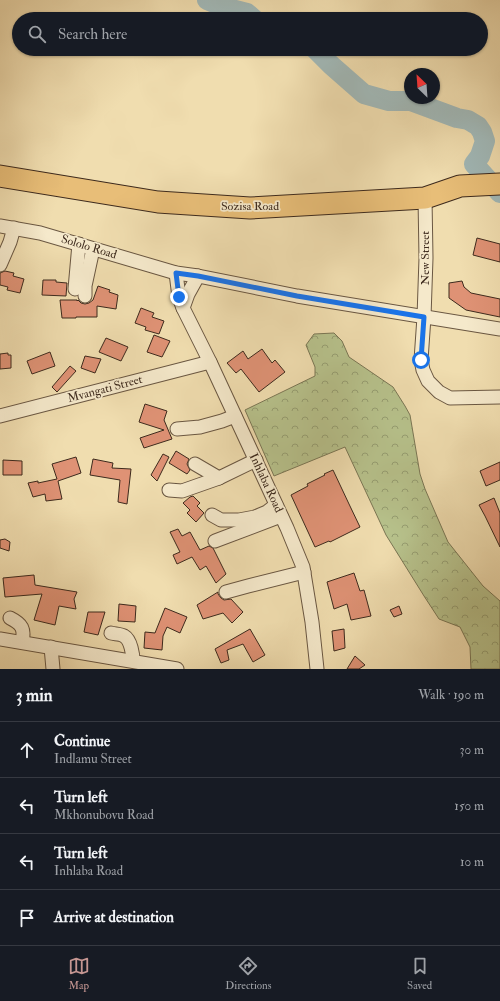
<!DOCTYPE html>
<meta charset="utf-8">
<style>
body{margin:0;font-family:"IM FELL Double Pica",serif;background:#20242c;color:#f1f3f6}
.compass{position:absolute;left:404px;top:68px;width:36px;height:36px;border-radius:50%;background:#171b24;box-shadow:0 1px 3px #0004;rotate:335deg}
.stop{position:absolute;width:12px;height:12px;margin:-9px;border:3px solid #1a73e8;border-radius:50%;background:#fff}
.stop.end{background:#1a73e8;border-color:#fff;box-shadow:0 1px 4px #0008}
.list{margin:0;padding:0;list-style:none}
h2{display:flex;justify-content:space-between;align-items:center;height:52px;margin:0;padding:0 16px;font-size:17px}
h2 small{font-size:13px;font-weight:400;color:#9ea1a6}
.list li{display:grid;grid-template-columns:26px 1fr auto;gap:12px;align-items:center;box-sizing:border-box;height:56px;padding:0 16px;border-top:1px solid #363941}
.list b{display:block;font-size:15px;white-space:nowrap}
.list p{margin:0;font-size:13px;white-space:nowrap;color:#9ea1a6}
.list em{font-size:13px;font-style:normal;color:#9ea1a6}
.icon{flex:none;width:22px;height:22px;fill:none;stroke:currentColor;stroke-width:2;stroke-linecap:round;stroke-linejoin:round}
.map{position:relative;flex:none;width:500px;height:669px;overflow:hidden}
.search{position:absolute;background:#171b24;box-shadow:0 1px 3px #0004;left:12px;right:12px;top:12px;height:44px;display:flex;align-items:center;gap:10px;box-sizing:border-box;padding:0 14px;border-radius:22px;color:#9ea1a6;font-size:15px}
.sheet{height:276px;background:#171b24}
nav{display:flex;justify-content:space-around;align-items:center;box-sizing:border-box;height:56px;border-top:1px solid #363941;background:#171b24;font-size:11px;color:#9ea1a6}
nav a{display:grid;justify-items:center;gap:2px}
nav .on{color:#c59692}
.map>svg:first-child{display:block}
.forest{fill:url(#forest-crowns);stroke:#7a7654}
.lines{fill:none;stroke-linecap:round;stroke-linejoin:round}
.river{stroke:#a1b8b7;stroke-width:20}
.building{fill:#df9275;stroke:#3d2a1d}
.minor-casing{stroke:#6a5742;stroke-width:15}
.primary-casing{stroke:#3d2a1d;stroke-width:23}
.minor{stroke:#f5e9cb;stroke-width:13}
.primary{stroke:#e8be78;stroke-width:21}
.route{stroke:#1a73e8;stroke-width:5}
.labels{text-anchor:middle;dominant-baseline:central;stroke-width:3.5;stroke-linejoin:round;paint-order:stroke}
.street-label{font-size:12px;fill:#3d2a1d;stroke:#f5e9cb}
</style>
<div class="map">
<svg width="500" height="669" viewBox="0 0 500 669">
<defs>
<pattern id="forest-crowns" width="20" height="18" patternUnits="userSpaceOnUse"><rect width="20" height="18" fill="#b7c28c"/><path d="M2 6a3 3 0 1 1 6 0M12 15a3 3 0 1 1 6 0" fill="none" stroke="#969e72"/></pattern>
</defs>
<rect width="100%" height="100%" fill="#f0ddaf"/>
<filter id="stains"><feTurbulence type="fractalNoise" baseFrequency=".005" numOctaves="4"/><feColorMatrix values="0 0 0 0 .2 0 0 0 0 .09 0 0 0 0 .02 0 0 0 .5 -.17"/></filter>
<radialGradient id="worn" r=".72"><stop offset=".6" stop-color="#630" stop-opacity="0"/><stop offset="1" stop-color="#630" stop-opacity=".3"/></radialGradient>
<polygon class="forest" points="334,333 342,341 349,357 393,387 405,406 410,415 420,474 425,489 448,542 483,586 500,601 500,669 471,669 470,647 460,627 439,619 424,596 386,535 345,447 274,476 245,410 315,376 315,367 306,345 314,334"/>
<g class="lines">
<g class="river">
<polyline points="207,0 224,7 247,13 254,19"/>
<polyline points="315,49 331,65 364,94 389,101 411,101 457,118 468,120 478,126 482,132 485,141 480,156 474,164 500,193"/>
</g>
</g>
<g class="building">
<polygon points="477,238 500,244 500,262 473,255"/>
<polygon points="5,271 14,273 13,276 24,279 20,293 7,290 8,287 0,285 0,273"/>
<polygon points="43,280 56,280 56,282 67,283 66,296 42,295"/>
<polygon points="462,281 464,287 471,293 500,299 500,317 466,310 449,298 449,283"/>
<polygon points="98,286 110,290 109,292 118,295 116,309 97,306 97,317 76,317 76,318 62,318 60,300 77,300 77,301 78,300 81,303 85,304 89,303 93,300"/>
<polygon points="141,308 154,313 152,317 164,321 159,334 145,330 146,327 135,323"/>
<polygon points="154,335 170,341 162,357 147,352"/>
<polygon points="106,338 128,347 121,361 99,352"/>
<polygon points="262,349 272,363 275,360 285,372 259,392 241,369 236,373 227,363 243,351 248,359"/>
<polygon points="50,352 55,366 32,374 27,361"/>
<polygon points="8,353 8,355 11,355 11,368 0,369 0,354"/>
<polygon points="85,356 101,359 95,373 81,368"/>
<polygon points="70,366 76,371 57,392 52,387"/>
<polygon points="145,404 167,411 164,420 172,439 144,448 140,438 164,430 139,422"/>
<polygon points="176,451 189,459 187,464 190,470 187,474 169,463"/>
<polygon points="163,454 169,457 157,481 151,475"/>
<polygon points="76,457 81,473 58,481 62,499 46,501 45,494 33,497 28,483 38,481 38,483 57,479 52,464"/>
<polygon points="93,459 113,463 112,468 131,469 127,504 118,502 120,480 90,475"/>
<polygon points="3,460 22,461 22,475 3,475"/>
<polygon points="500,462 500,480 486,486 480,471"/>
<polygon points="333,470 349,504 360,527 330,542 329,541 315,547 291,495 308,486 307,484 325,475 324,474"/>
<polygon points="193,496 200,503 197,506 204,513 196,522 187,513 190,510 183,503 190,497"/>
<polygon points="494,498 500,513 500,547 485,516 479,505"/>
<polygon points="178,529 182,536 190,532 200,550 209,546 213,548 226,574 216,583 206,566 200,570 192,557 177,564 173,555 180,552 170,532"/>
<polygon points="5,539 10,542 9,551 0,548 0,540"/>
<polygon points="354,573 360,591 364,590 371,616 351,620 347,604 334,609 327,582"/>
<polygon points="34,575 35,585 77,592 74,599 76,609 59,606 55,625 34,620 42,594 5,597 3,578"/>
<polygon points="218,592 218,594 221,598 224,600 231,599 243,612 232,623 223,613 203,619 197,605"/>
<polygon points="119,604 136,606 135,622 118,621"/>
<polygon points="399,606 402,614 394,617 390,610"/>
<polygon points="165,608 187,617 180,633 167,627 163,636 162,650 144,648 145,632 155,633"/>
<polygon points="88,612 105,612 98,635 84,632"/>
<polygon points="250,629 265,655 253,662 243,644 227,650 229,660 221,663 215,649"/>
<polygon points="344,629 345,648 334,651 332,631"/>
<polygon points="355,656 365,665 359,669 347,669"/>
</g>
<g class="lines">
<g class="minor-casing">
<g id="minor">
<polyline points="425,198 426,258 424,317 421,360 423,370 428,381 439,392 450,398 500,397"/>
<polyline points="0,226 40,233 176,273 198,276 297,296 500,329"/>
<polyline points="0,265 10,242 14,228"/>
<polyline points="176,273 179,297 183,308 210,362 287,528 303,567 312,622 317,669"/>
<polyline points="75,289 79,244"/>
<polyline points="85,296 85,286 93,249"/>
<polyline points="183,308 188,294 198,276"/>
<polyline points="0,416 210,362"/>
<polyline points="177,429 200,427 222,421 235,416"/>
<polyline points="195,464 219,478"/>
<polyline points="169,490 182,491 219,478 256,460"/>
<polyline points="212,515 221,520 239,520 255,517 267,512 276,505"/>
<polyline points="215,541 281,516"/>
<polyline points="226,592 248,586 304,572"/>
<path d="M 10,618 C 22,624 25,629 22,642"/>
<path d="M 111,633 C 114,634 121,634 124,636 C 131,640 133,655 133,661"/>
<polyline points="0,639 177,669"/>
<polyline points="51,647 53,669"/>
</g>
</g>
<g class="primary-casing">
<polyline id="primary" points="0,176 158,202 250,208 425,198 460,186 500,184"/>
</g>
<use href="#minor" class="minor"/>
<use href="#primary" class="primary"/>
</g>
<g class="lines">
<polyline class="route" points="179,297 176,273 198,276 297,296 424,317 421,360"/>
</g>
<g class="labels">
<g class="street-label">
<text x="250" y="206">Sozisa Road</text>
<text transform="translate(89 247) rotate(17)">Sololo Road</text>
<text transform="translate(425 258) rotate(-90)">New Street</text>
<text transform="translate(105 389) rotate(-15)">Mvangati Street</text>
<text transform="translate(266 483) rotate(65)">Inhlaba Road</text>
</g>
</g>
<rect width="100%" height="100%" filter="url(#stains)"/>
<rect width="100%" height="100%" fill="url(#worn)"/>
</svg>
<svg class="compass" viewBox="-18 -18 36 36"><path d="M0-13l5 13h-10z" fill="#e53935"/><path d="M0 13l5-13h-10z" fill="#9ea1a6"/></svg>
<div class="stop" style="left:421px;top:360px"></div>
<div class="stop end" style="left:179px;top:297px"></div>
<div class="search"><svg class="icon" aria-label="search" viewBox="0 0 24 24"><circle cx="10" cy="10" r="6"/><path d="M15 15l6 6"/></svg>Search here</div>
</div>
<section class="sheet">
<h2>3 min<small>Walk · 190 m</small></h2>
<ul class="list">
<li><svg class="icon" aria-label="ahead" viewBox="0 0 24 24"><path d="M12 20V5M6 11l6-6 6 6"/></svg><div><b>Continue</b><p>Indlamu Street</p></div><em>30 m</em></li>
<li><svg class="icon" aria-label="left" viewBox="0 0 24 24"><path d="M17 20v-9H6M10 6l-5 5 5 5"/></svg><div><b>Turn left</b><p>Mkhonubovu Road</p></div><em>150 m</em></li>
<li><svg class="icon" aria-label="left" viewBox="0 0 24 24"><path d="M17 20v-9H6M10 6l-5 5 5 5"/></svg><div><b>Turn left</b><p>Inhlaba Road</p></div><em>10 m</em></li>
<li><svg class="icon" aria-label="arrive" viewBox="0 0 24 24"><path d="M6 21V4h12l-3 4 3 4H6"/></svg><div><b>Arrive at destination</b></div></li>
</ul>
</section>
<nav>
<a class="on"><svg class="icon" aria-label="map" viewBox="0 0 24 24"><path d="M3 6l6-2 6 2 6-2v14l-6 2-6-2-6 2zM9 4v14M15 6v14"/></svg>Map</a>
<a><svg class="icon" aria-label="directions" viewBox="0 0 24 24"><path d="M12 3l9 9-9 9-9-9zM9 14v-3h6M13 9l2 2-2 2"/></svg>Directions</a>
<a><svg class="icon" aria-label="saved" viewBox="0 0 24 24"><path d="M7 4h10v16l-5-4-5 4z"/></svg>Saved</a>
</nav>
